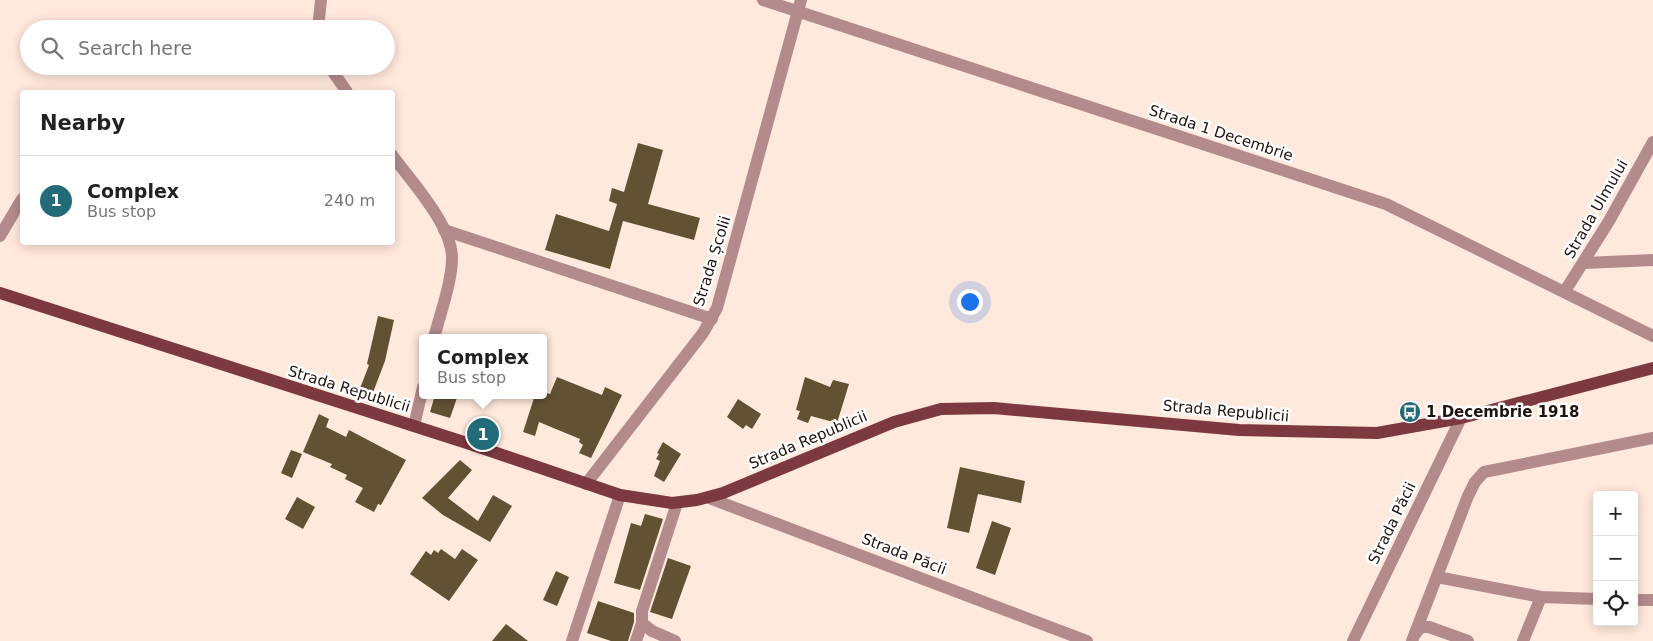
<!DOCTYPE html>
<meta charset="utf-8">
<style>
body{margin:0;font-family:"DejaVu Sans",sans-serif;background:#f6f6f6;color:#222}
.controls{position:absolute;right:15px;bottom:15px;display:grid;overflow:hidden;border-radius:5px;box-shadow:0 2px 12px #0003}
.controls button{width:45px;height:45px;display:grid;place-items:center;padding:0;border:0;border-bottom:1px solid #e0e0e0;background:#fff;color:#222;font:25px sans-serif}
.you{position:absolute;left:969px;top:301px;width:18px;height:18px;margin:-12px;border:4px solid #fff;border-radius:50%;background:#1a73e8;box-shadow:0 0 0 8px #1a73e833}
.badge{display:grid;place-items:center;width:32px;height:32px;border-radius:50%;background:#236b78;color:#fff;font-size:16px;font-weight:700}
.pin{position:absolute;translate:-50% -50%;border:2px solid #fff;box-shadow:0 1px 5px #0006}
.popup{position:absolute;left:419px;top:334px;width:128px;height:65px;box-sizing:border-box;display:grid;place-content:center;border-radius:5px;background:#fff;filter:drop-shadow(0 1px 4px #0005);font-size:16px;white-space:nowrap;color:#767676}
.popup b{font-size:19px;color:#222}
.popup::after{content:'';position:absolute;left:50%;top:100%;margin-left:-10px;border:10px solid transparent;border-top-color:#fff}
.list{margin:0;padding:0;list-style:none}
h2{display:flex;justify-content:space-between;align-items:center;height:65px;margin:0;padding:0 20px;font-size:21px}
h2 small{font-size:16px;font-weight:400;color:#767676}
.list li{display:grid;grid-template-columns:32px 1fr auto;gap:15px;align-items:center;box-sizing:border-box;height:90px;padding:0 20px;border-top:1px solid #e0e0e0}
.list b{display:block;font-size:19px;white-space:nowrap}
.list p{margin:0;font-size:16px;white-space:nowrap;color:#767676}
.list em{font-size:16px;font-style:normal;color:#767676}
.icon{flex:none;width:28px;height:28px;fill:none;stroke:currentColor;stroke-width:2;stroke-linecap:round;stroke-linejoin:round}
.map{position:relative;flex:none;width:1653px;height:641px;overflow:hidden}
.search{position:absolute;background:#fff;box-shadow:0 2px 12px #0003;left:20px;top:20px;width:375px;height:55px;display:flex;align-items:center;gap:12px;box-sizing:border-box;padding:0 18px;border-radius:28px;color:#767676;font-size:19px}
.panel{position:absolute;background:#fff;box-shadow:0 2px 12px #0003;left:20px;top:90px;width:375px;height:155px;border-radius:5px}
.map>svg:first-child{display:block}
.building{fill:#625133}
.lines{fill:none;stroke-linecap:round;stroke-linejoin:round}
.minor{stroke:#b38b8d;stroke-width:12}
.major{stroke:#7c3940;stroke-width:12}
.labels{text-anchor:middle;dominant-baseline:central;stroke-width:5;stroke-linejoin:round;paint-order:stroke}
.street-label{font-size:15px;fill:#20130d;stroke:#fff}
.poi-label{font-size:15px;font-weight:bold;fill:#20130d;stroke:#fff;text-anchor:start}
</style>
<div class="map">
<svg width="1653" height="641" viewBox="0 0 1653 641">
<rect width="100%" height="100%" fill="#ffe8dc"/>
<g class="building">
<polygon points="638,143 663,150 648,204 700,218 694,240 623,221 610,269 545,250 556,214 609,231 617,204 609,201 612,188 624,192"/>
<polygon points="378,316 394,320 385,361 372,395 359,391 369,365 367,364"/>
<polygon points="557,377 602,395 605,387 622,395 591,458 579,453 583,445 579,442 580,439 539,422 535,436 523,432 535,395 543,395 543,392 550,394"/>
<polygon points="805,377 830,387 833,380 849,384 837,423 811,416 808,423 797,419 800,411 796,410"/>
<polygon points="435,395 458,395 450,418 430,412"/>
<polygon points="738,399 761,414 752,429 746,425 743,429 727,417"/>
<polygon points="319,414 329,419 326,427 346,437 349,430 406,460 381,505 378,504 374,512 355,502 363,488 345,479 347,475 330,467 332,464 303,452"/>
<polygon points="663,442 681,454 664,482 654,476 660,461 656,459 659,454 657,453"/>
<polygon points="291,450 302,454 292,478 281,473"/>
<polygon points="460,460 472,470 448,498 478,521 493,495 512,506 490,542 443,515 422,498"/>
<polygon points="960,467 1025,481 1021,503 978,494 969,533 947,528"/>
<polygon points="297,497 315,507 303,529 285,519"/>
<polygon points="645,514 663,519 640,590 614,583 631,523 641,526"/>
<polygon points="992,521 1011,528 995,575 976,568"/>
<polygon points="441,549 455,559 462,549 478,560 449,601 410,574 426,551 431,555 434,550 438,553"/>
<polygon points="668,558 691,566 672,619 650,612"/>
<polygon points="556,571 569,577 557,606 543,600"/>
<polygon points="598,601 634,613 634,622 628,641 611,641 587,633"/>
<polygon points="506,624 528,641 492,641"/>
</g>
<g class="lines">
<g class="minor">
<polyline points="763,0 1386,204 1653,336"/>
<polyline points="318,29 321,0"/>
<polyline points="329,66 347,92"/>
<path d="M 392,155 C 411,181 452,225 452,258 C 452,282 440,314 434,338"/>
<polyline points="444,230 712,319"/>
<polyline points="0,236 22,199"/>
<polyline points="1584,263 1653,260"/>
<polyline points="1565,291 1609,221 1653,142"/>
<polyline points="414,426 423,387"/>
<polyline points="586,484 703,333 717,308 801,0"/>
<polyline points="709,498 1087,641"/>
<polyline points="1437,577 1541,597 1597,599"/>
<polyline points="1634,600 1653,600"/>
<polyline points="1416,633 1421,627 1429,627 1468,641"/>
<polyline points="572,641 620,495"/>
<polyline points="636,641 642,623"/>
<polyline points="675,641 652,631 642,623 642,611 677,503"/>
<polyline points="1353,641 1461,418"/>
<polyline points="1412,641 1468,496 1475,482 1484,472 1653,438"/>
<polyline points="1523,641 1541,597"/>
</g>
<polyline class="major" points="0,293 473,445 620,495 672,503 697,500 723,493 894,422 941,409 994,408 1239,430 1377,433 1461,418 1653,368"/>
</g>
<defs>
<g id="bus-disc" transform="scale(1.125)"><circle r="9.5" fill="#236b78" stroke="#fff"/><path d="M-5-6H5V4H4V6H2V4H-2V6H-4V4H-5ZM-3.5-4V0h7V-4ZM-3.5 1.2v1.5H-2V1.2ZM2 1.2v1.5H3.5V1.2Z" fill="#fff"/></g>
</defs>
<g fill-rule="evenodd">
<use href="#bus-disc" x="1410" y="412"/>
</g>
<g class="labels">
<g class="street-label">
<text transform="translate(1221 133) rotate(18)">Strada 1 Decembrie</text>
<text transform="translate(1596 209) rotate(-60)">Strada Ulmului</text>
<text transform="translate(712 261) rotate(-73)">Strada Școlii</text>
<text transform="translate(349 389) rotate(17)">Strada Republicii</text>
<text transform="translate(1226 411) rotate(5)">Strada Republicii</text>
<text transform="translate(808 440) rotate(-23)">Strada Republicii</text>
<text transform="translate(1392 523) rotate(-64)">Strada Păcii</text>
<text transform="translate(904 554) rotate(21)">Strada Păcii</text>
</g>
<g class="poi-label">
<text x="1426" y="412">1 Decembrie 1918</text>
</g>
</g>
</svg>
<div class="controls">
<button>+</button>
<button>−</button>
<button><svg class="icon" aria-label="locate" viewBox="0 0 24 24"><circle cx="12" cy="12" r="6"/><path d="M12 2v4M12 18v4M2 12h4M18 12h4"/></svg></button>
</div>
<div class="you"></div>
<div class="pin badge" style="left:483px;top:434px">1</div>
<div class="popup"><b>Complex</b>Bus stop</div>
<div class="search"><svg class="icon" aria-label="search" viewBox="0 0 24 24"><circle cx="10" cy="10" r="6"/><path d="M15 15l6 6"/></svg>Search here</div>
<section class="panel">
<h2>Nearby<small></small></h2>
<ul class="list">
<li><span class="badge">1</span><div><b>Complex</b><p>Bus stop</p></div><em>240 m</em></li>
</ul>
</section>
</div>
